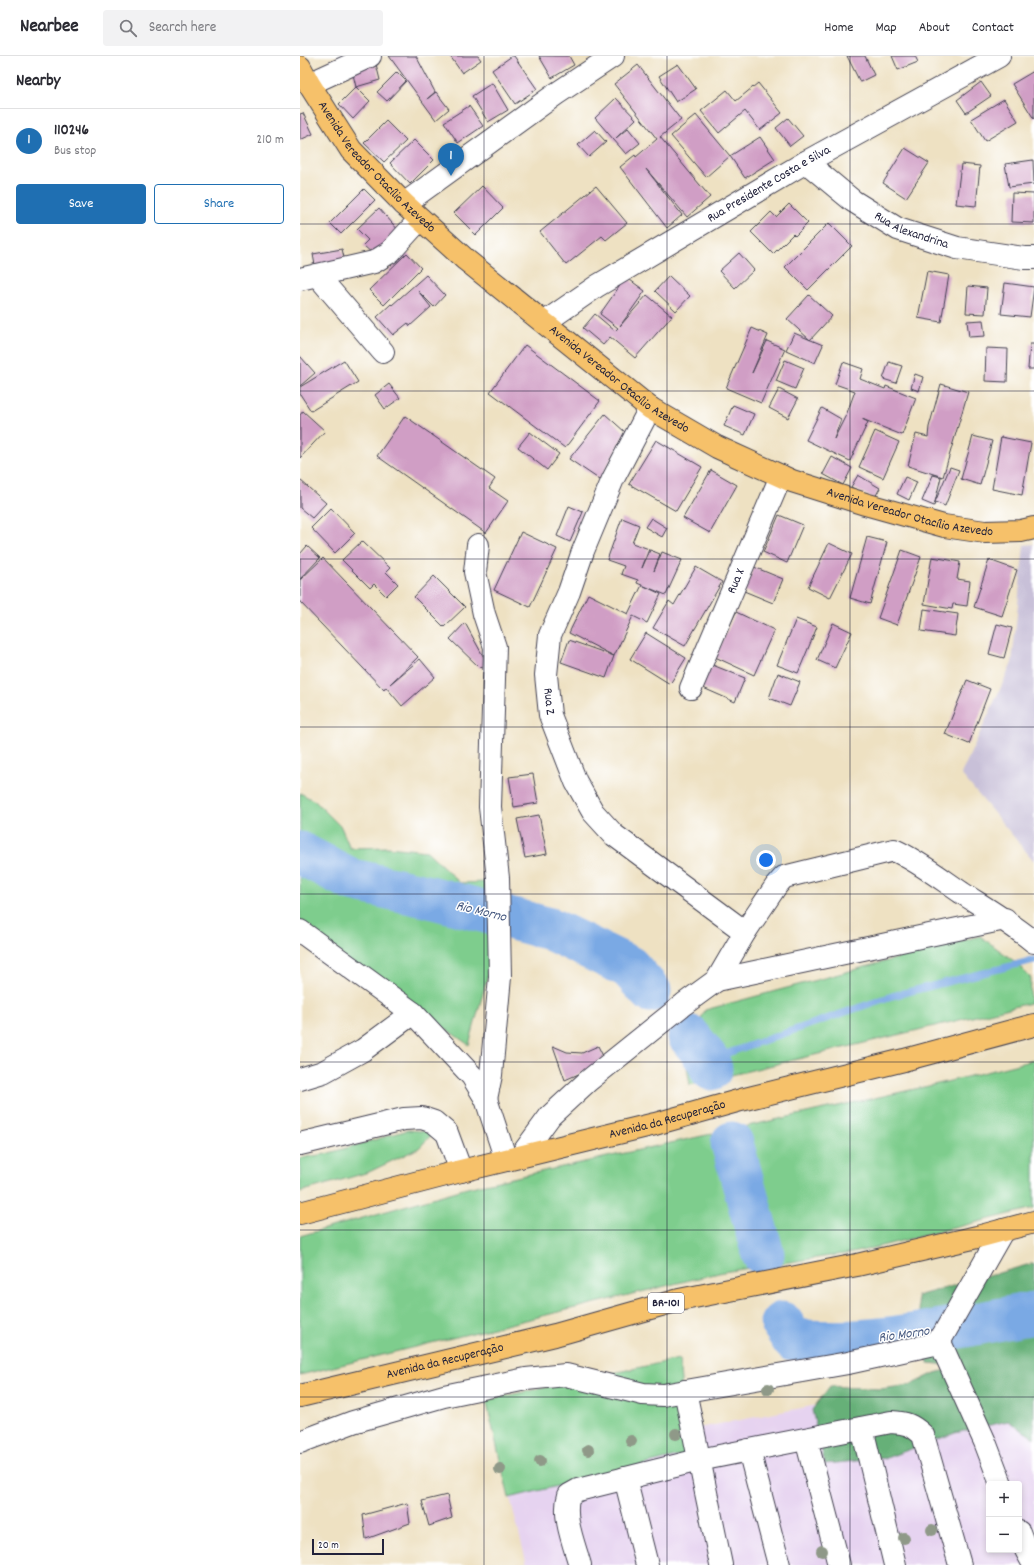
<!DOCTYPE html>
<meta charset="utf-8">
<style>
body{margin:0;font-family:Dekko,sans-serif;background:#f2f2f3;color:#2b2b33}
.controls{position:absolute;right:12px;bottom:12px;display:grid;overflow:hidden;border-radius:4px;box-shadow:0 2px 6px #0003}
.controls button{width:36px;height:36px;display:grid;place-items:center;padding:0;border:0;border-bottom:1px solid #e1e1e2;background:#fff;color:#2b2b33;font:20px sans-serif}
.scale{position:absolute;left:12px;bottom:10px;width:72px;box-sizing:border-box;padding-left:4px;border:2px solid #22223b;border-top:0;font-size:11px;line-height:14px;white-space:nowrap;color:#22223b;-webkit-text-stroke:3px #fff;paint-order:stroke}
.you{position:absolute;left:466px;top:804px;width:14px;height:14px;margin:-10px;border:3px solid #fff;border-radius:50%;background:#1a73e8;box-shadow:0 0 0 6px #1a73e833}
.badge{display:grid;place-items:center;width:26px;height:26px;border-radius:50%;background:#1f6fb2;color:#fff;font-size:13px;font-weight:700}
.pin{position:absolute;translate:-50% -33px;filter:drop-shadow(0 1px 2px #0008)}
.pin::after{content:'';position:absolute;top:21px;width:14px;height:12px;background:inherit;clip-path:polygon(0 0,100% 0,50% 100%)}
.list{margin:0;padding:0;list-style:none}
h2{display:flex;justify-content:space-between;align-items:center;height:52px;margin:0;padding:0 16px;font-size:17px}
h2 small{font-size:13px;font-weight:400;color:#7c7c81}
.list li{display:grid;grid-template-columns:26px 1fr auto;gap:12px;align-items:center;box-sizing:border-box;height:64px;padding:0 16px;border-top:1px solid #e1e1e2}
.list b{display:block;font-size:15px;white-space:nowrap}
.list p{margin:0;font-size:13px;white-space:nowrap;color:#7c7c81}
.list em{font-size:13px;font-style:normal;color:#7c7c81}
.actions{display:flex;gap:8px;padding:12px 16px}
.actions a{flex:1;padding:9px 0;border:1px solid #1f6fb2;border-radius:4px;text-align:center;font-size:14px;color:#1f6fb2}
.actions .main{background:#1f6fb2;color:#fff}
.icon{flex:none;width:22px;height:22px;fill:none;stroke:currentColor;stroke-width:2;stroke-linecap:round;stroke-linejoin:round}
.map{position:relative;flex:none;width:734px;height:1509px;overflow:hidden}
header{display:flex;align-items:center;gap:24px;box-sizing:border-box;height:56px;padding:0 20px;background:#fff;border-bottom:1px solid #e1e1e2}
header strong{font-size:19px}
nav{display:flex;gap:22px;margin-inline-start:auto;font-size:14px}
.search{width:280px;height:36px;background:#f2f2f3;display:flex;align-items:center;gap:10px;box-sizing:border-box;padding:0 14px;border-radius:4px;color:#7c7c81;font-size:15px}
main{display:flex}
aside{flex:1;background:#fff}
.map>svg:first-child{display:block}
.built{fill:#e6d3f0;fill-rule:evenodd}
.industrial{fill:#c8c0d8}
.green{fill:#7ecd8d;stroke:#507864}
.forest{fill:#66b078;stroke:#44695a}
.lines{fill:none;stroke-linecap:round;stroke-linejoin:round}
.stream{stroke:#7aa9e4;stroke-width:7}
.river{stroke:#7aa9e4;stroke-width:43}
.building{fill:#d09ec5}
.minor-casing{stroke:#413f4f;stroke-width:24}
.major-casing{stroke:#413f4f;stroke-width:24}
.highway-casing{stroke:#413f4f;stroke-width:24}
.minor{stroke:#fff;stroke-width:22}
.major{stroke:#f6c16b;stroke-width:22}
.highway{stroke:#f6c16b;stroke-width:22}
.tree{fill:#8f9988}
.grid{fill:none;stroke:#22223b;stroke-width:1;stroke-opacity:0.55}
.labels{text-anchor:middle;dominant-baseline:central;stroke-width:3;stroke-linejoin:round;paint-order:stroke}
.shield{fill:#fff;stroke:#646476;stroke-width:1}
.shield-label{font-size:12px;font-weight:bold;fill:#22223b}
.street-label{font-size:13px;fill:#22223b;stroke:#fff}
.water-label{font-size:14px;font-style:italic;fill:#45587f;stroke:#fff}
</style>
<header>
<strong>Nearbee</strong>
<div class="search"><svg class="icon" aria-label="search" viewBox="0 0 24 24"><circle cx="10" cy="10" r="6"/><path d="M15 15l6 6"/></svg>Search here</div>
<nav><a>Home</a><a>Map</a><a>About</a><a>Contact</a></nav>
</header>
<main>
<aside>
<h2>Nearby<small></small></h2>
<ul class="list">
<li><span class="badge">1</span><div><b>110246</b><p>Bus stop</p></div><em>210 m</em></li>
</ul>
<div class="actions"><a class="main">Save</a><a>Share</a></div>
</aside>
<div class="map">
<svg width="734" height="1509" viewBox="0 0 734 1509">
<rect width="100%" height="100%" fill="#fff"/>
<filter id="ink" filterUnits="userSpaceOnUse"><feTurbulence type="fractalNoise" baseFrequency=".025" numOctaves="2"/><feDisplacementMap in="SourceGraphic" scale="8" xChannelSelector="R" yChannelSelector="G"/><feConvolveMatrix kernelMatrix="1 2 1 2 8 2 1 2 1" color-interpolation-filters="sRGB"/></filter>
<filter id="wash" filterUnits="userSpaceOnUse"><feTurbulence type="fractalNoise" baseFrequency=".012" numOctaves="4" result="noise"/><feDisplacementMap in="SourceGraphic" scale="16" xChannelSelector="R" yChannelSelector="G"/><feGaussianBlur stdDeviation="0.9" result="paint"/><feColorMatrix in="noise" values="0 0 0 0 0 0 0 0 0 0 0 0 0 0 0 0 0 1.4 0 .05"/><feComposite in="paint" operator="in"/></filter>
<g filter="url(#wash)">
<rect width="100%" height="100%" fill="#eee1c2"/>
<path class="built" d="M 734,1307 L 734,1509 L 227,1509 L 202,1410 ZM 689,1428 L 719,1428 L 719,1494 L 689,1494 Z"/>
<polygon class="industrial" points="734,488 734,805 661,718 712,607 724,489"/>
<g class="green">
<polygon points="0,737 15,745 41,771 50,792 88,791 127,795 160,827 185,826 190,884 187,922 169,989 36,897 0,870"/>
<polygon points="680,880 714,905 731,922 730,947 390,1029 385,999 405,954"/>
<polygon points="734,1004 734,1152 557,1196 423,1216 0,1319 0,1180 167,1132 642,1027"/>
<polygon points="108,1074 134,1076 119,1092 69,1116 0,1136 0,1102 26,1098"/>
<polygon points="379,1303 388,1398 209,1442 186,1344"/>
</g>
<polygon class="forest" points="734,1207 734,1382 708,1365 655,1377 586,1402 525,1408 512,1354 530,1330 580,1333 610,1329 635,1317 659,1310 628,1307 617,1240"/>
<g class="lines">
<polyline class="stream" points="404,998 416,999 428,997 592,940 734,904"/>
<g class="river">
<polyline points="0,797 52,824 130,841 250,873 329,911 350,935"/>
<polyline points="389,980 408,1004 411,1013"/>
<polyline points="432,1087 463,1198"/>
<path d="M 482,1267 L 493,1284 C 572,1292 656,1271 734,1257"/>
</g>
</g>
<g id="blocks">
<g class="building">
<polygon points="89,0 116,0 135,36 127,43 136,36 149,53 136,64"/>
<polygon points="150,0 178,0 181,4 162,17"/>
<polygon points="212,0 214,0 237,33 215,48 192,14"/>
<polygon points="239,0 269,0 274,9 252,22"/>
<polygon points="547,0 565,0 574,19 560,26"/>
<polygon points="592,0 615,0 618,6 598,14"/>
<polygon points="76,8 80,24 56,31 52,14"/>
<polygon points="378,8 396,33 376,46 359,20"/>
<polygon points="338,9 381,64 360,81 410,141 387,161 346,113 382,159 367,172 320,111 335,99 336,101 357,83 314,28"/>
<polygon points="734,15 734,63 712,28"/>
<polygon points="97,16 106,25 87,45 77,36"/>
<polygon points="681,26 691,40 666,57 657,44"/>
<polygon points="192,27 208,54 188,66 172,40"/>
<polygon points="458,27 482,57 460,74 445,55 419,77 401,55 427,34 436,45"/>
<polygon points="56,31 70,45 53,63 39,48"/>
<polygon points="316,42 336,63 316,82 328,72 340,87 326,98 295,62"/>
<polygon points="704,43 718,65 685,85 671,63"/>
<polygon points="169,50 183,70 158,87 144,66"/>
<polygon points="3,57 13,78 0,84 0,58"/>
<polygon points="396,59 430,100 406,121 371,80"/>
<polygon points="488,62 503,80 490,90 476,72"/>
<polygon points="86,65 106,85 84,106 64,87"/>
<polygon points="295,74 306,86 289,101 278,89"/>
<polygon points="460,81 475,103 445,122 430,100"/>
<polygon points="114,84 134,104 110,128 90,107"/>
<polygon points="605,92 629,107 606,142 583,127"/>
<polygon points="733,104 734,128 709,131 705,108"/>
<polygon points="661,108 680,110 676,150 656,148"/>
<polygon points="182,130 203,152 176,179 154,157"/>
<polygon points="296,130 327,167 306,184 302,180 266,209 240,176"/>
<polygon points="64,133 75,144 41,178 30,167"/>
<polygon points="712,137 734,138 734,167 711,166"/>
<polygon points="489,148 508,167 495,180 493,178 473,198 451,176 471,156 476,161"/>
<polygon points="79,152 99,175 74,199 63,189 68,184 57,173"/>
<polygon points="529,167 552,190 508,234 485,211"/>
<polygon points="42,193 46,210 16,215 13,198"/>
<polygon points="107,197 121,212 84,249 69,234"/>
<polygon points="439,197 454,214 435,232 419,215"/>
<polygon points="627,215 649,219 641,266 618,262"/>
<polygon points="126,219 145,239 134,251 118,235 131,251 110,270 108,267 93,279 77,261 91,248 92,249"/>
<polygon points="369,220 390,240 376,255 355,235"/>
<polygon points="326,221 345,235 320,270 347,239 372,260 335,302 310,281 303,289 283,272 295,258 315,275 318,272 300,258"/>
<polygon points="705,227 734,231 730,261 701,258"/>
<polygon points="668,230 687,232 685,258 666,257"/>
<polygon points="509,239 532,260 510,284 487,263"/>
<polygon points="683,264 685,280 669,281 667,265"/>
<polygon points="452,272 468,279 452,317 467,285 485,293 461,347 426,332"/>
<polygon points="494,277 523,289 515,307 486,294"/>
<polygon points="730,288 734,288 734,313 728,313"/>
<polygon points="225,289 300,345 265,392 190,336"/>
<polygon points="686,292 708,293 707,326 685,325"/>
<polygon points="0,300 15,317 0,330"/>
<polygon points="44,304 58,326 11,355 0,338 0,331"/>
<polygon points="485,304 504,312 495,333 476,325"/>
<polygon points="543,306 563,313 560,323 585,333 586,330 616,342 602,379 562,363 568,366 550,405 506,384 522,352 541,363 534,383 547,357 555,335 535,328"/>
<polygon points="589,306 602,310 596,327 583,323"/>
<polygon points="615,318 623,321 619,335 611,332"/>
<polygon points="89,328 100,342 85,353 75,339"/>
<polygon points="641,328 668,336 643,421 608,410 616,378 628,381 629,371"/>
<polygon points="479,333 498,343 488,362 469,352"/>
<polygon points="433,349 454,358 445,379 424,370"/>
<polygon points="3,355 25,375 0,402 0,359"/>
<polygon points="305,358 325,376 300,424 269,403"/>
<polygon points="105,360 195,423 189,432 208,445 186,477 77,400"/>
<polygon points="575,375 599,386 583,422 559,411"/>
<polygon points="230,376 259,398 247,414 218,391"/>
<polygon points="673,380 692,385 680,429 661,423"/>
<polygon points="701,381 731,387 722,439 692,433"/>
<polygon points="356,384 402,411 376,455 329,428"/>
<polygon points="532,401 552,412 543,429 523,418"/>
<polygon points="650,411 659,414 645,450 635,446 634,450 622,445 633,419 641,421 635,446"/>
<polygon points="411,414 437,429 410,477 383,462"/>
<polygon points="558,419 580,432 574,443 551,431"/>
<polygon points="605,421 617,426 609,444 597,438"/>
<polygon points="0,424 26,447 12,462 0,452"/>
<polygon points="269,450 283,456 270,486 257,480"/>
<polygon points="31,452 55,477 35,497 11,472"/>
<polygon points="479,459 503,469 487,507 463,496"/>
<polygon points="322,462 339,469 332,487 349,493 342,512 350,494 360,498 354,515 362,496 382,504 366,539 337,527 338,524 321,518 324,510 307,504"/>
<polygon points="351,462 367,472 362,481 345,471"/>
<polygon points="221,476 257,493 230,551 194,534"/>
<polygon points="567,481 587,486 570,548 550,542"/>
<polygon points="62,485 90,512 86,516 98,528 86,540 74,528 70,532 42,504"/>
<polygon points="529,487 552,498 530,542 508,531"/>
<polygon points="7,490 20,502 0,523 0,498"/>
<polygon points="602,494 621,501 597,569 578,562"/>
<polygon points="632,501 660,506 657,523 670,525 667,550 653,548 652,553 624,548"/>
<polygon points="23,502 118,601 90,628 120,603 135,621 102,650 86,631 84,634 0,546 0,524"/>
<polygon points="689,504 717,514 702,560 674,551"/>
<polygon points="396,511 422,526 385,590 353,572 369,545 374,549"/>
<polygon points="454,511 483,523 473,547 444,535"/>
<polygon points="134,520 165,551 144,571 114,541"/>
<polygon points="342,529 361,538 347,567 333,560 314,600 306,622 261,606 269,584 314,600 269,577 288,538 328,558"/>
<polygon points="624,553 658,558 655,580 621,575"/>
<polygon points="436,556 474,574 454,619 415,601"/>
<polygon points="496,563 517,571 498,617 477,609"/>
<polygon points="165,567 188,609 180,612 150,583"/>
<polygon points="533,567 552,576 535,612 517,604"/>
<polygon points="697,568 712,572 704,602 689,598"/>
<polygon points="346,577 386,602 370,628 330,603"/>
<polygon points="410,608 445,622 435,646 401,631"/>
<polygon points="478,617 500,626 490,650 469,642"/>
<polygon points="667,624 690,633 669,688 645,678"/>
<polygon points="233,718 238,747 214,751 209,721"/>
<polygon points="239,759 247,798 225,802 217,763"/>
<polygon points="253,990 267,996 282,997 298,990 304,1002 290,1013 265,1024"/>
<polygon points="147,1439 152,1462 129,1470 122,1445"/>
<polygon points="107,1447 110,1467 66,1483 63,1459"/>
</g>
</g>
</g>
<g filter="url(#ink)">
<use href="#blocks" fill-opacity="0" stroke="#413f4f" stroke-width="1"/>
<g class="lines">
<g class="minor-casing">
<g id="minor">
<polyline points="9,28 70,0"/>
<path id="s1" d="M 506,106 L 553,145 L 598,173 L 657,192 L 724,202 L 734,202"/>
<polyline points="104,148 256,38 313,0"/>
<polyline points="17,219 83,296"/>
<polyline points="0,223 74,206 90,196 120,163"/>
<path id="s2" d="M 245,266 L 297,230 L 506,106 L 699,0"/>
<path id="s3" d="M 350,352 L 313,423 L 283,495 L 269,536 L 250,579 L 246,619 L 250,659 L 276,726 L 293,756 L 314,779 L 445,876"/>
<polyline points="178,489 175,516 184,558 195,591 190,751 198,822 200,921 191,1019 186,1043"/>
<path id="s4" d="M 391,632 L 481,420"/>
<polyline points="0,875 113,957 172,1020 186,1043 206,1104"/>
<polyline points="417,924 705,863"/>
<polyline points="0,1023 23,1016 63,994 113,957"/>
<polyline points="0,1088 104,1063 122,1062 134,1066 147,1077 161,1115"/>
<path d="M 220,1101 L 250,1060 L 288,1025 L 384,948 L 417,924 L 445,876 L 476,830 L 484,821 L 594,794 C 618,805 640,822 662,837 C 687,853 711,867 734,886"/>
<polyline points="639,1284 685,1386 701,1428"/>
<polyline points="385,1335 421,1509"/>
<polyline points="562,1372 595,1509"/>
<polyline points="506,1383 539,1509"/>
<polyline points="0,1386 53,1366 144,1340 226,1323 266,1319 343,1338 363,1339 548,1307 630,1289 642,1281 703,1174"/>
<polyline points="449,1394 479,1509"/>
<polyline points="325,1422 347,1509"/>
<polyline points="719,1476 726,1494 734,1509"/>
<path d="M 280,1509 C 274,1488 262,1460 269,1439 L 278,1434 L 399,1404 L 591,1366 C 606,1367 611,1368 623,1379 L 660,1509"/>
</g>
</g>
<g class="major-casing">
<g id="major">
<path id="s5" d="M 0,11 L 9,28 L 51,94 L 104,148 L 166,204 L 350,352 L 417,391 L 492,425 L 565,448 L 644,470 L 685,476 L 721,475 L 734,472"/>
</g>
</g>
<g class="highway-casing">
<g id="highway">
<path id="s6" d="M 0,1157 L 161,1115 L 355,1068 L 441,1044 L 604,1004 L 734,969"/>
<path id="s7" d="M 0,1340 L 255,1279 L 379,1244 L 557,1209 L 677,1181 L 734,1166"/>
</g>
</g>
<use href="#minor" class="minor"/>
<use href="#major" class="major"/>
<use href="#highway" class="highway"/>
</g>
<g class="tree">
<circle cx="468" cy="1333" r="6"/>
<circle cx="376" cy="1378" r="6"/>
<circle cx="331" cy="1385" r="6"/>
<circle cx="288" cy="1394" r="6"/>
<circle cx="240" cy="1405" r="6"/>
<circle cx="200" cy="1413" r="6"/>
<circle cx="632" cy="1474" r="6"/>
<circle cx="604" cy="1482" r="6"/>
<circle cx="522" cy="1495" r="6"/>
</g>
</g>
<path class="grid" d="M 184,0 L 184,1509M 367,0 L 367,1509M 550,0 L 550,1509M 0,168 L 734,168M 0,335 L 734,335M 0,503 L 734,503M 0,671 L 734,671M 0,838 L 734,838M 0,1006 L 734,1006M 0,1174 L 734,1174M 0,1341 L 734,1341"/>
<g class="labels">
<rect class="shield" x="348" y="1237" width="36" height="20" rx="3"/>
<g class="shield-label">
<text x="366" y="1247">BR-101</text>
</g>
<g class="street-label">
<text stroke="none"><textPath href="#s5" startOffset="127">Avenida Vereador Otacílio Azevedo</textPath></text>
<text stroke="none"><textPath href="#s2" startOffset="263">Rua Presidente Costa e Silva</textPath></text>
<text stroke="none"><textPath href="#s1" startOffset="127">Rua Alexandrina</textPath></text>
<text stroke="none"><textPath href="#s5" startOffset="451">Avenida Vereador Otacílio Azevedo</textPath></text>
<text stroke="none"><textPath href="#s5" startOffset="775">Avenida Vereador Otacílio Azevedo</textPath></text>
<text stroke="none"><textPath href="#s4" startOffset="116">Rua X</textPath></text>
<text stroke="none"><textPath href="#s3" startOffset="315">Rua Z</textPath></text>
<text stroke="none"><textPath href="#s6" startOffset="379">Avenida da Recuperação</textPath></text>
<text stroke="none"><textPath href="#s7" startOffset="149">Avenida da Recuperação</textPath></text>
</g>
<g class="water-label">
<text transform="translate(181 856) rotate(14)">Rio Morno</text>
<text transform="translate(604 1279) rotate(-8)">Rio Morno</text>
</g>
</g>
</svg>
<div class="controls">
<button>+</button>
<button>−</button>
</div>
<div class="scale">20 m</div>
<div class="you"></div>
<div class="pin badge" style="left:151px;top:120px">1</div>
</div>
</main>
